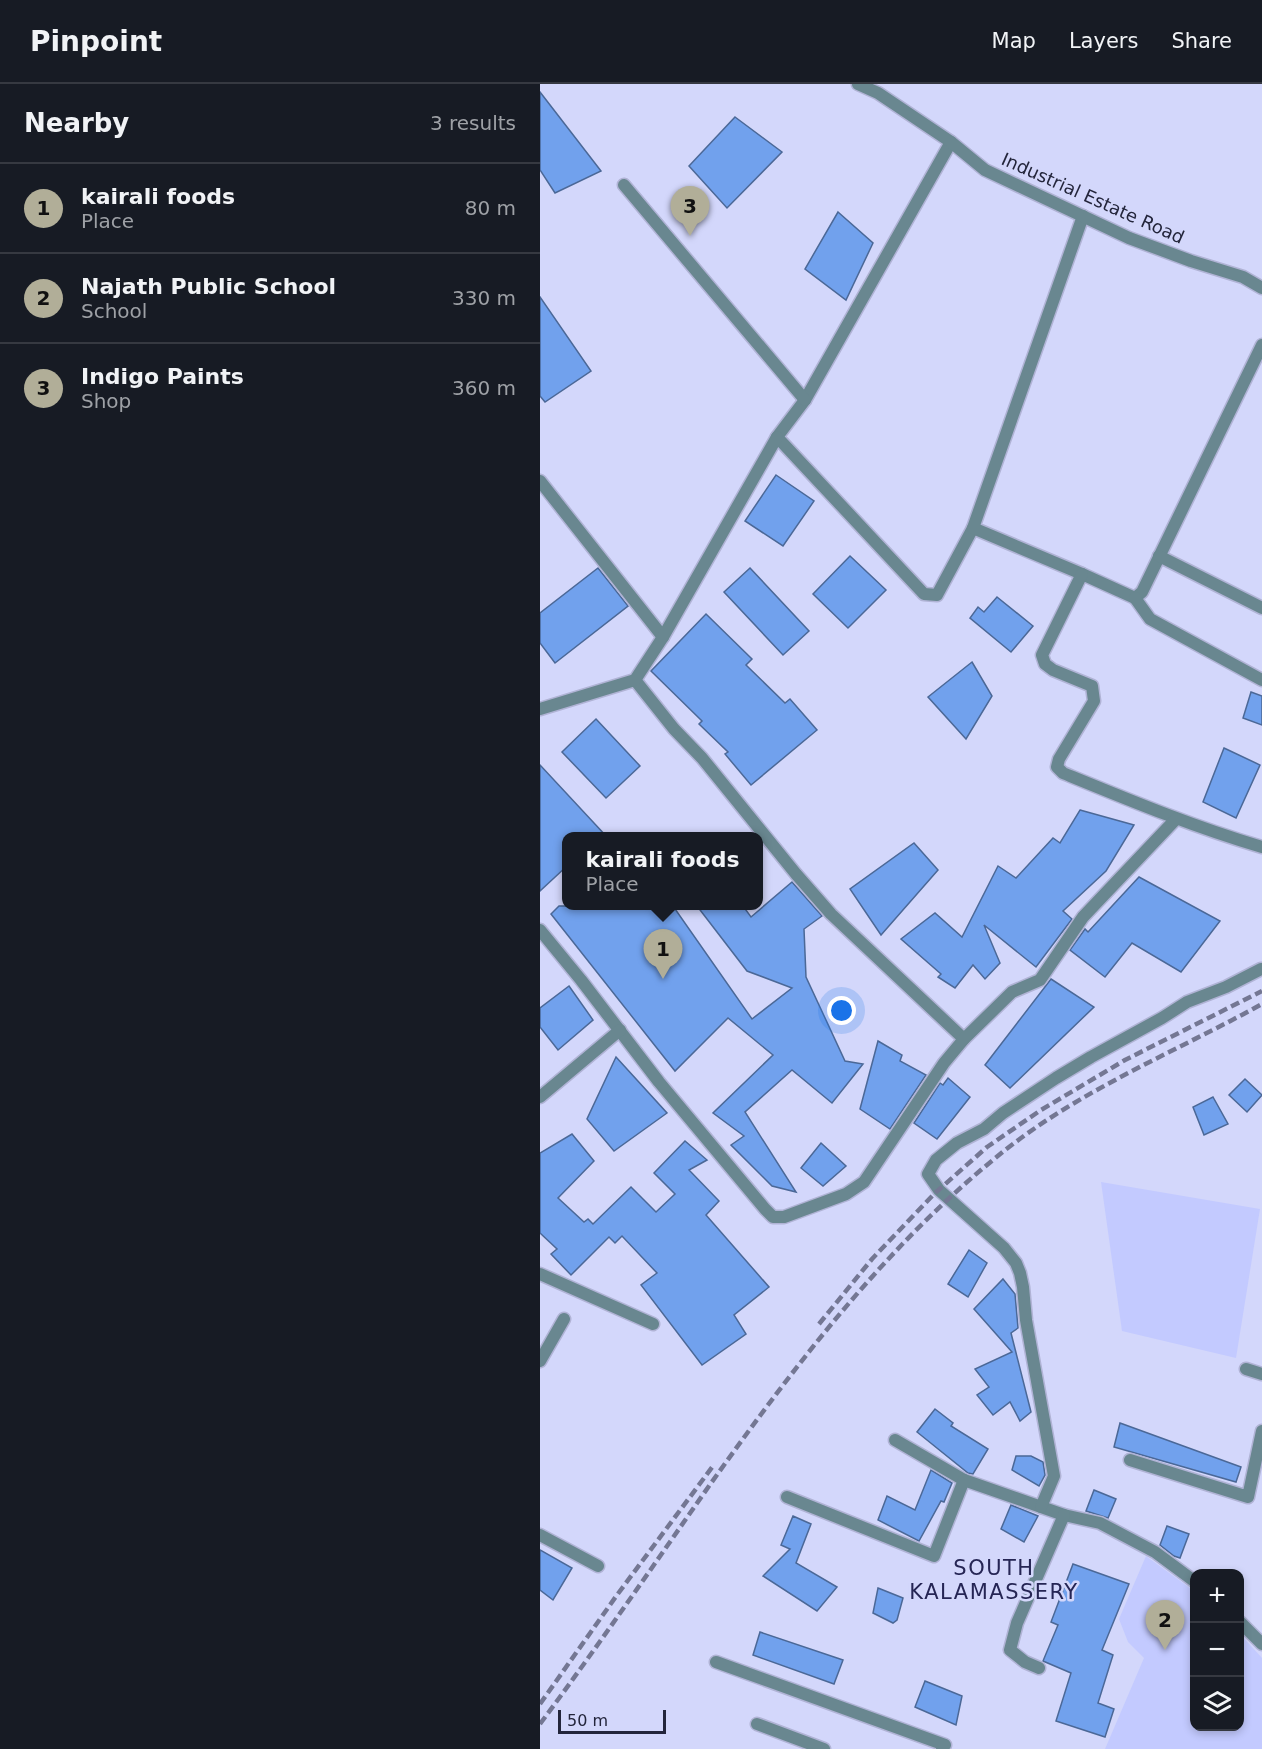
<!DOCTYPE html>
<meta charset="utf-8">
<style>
body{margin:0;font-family:"DejaVu Sans",sans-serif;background:#20242c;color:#f1f3f6}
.controls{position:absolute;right:18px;bottom:18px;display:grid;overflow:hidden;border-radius:12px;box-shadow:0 3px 9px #0003}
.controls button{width:54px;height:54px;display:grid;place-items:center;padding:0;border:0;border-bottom:2px solid #363941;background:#171b24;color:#f1f3f6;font:30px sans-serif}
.scale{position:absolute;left:18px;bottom:15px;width:108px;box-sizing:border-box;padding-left:6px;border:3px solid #23253b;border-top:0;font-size:16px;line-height:21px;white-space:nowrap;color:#23253b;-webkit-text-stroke:4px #d3d7fb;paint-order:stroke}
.you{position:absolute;left:302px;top:927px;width:21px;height:21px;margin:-15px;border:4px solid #fff;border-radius:50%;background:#1a73e8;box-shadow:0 0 0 9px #1a73e833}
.badge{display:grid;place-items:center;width:39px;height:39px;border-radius:50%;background:#b1ae98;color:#111;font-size:20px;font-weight:700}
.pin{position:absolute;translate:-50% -50px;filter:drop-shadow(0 2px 3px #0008)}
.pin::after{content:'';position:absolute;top:32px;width:21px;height:18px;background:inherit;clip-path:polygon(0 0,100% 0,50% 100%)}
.popup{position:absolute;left:22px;top:748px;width:201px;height:78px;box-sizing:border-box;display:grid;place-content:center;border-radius:12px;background:#171b24;filter:drop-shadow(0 2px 4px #0005);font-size:20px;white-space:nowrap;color:#9ea1a6}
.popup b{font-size:22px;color:#f1f3f6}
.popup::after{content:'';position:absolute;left:50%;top:100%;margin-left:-12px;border:12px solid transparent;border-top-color:#171b24}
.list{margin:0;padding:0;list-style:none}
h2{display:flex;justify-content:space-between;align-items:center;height:78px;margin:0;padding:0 24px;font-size:26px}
h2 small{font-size:20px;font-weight:400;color:#9ea1a6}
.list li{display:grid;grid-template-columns:39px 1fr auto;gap:18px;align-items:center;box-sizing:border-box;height:90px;padding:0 24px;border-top:2px solid #363941}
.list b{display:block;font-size:22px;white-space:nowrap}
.list p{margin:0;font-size:20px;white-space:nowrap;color:#9ea1a6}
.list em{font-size:20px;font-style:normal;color:#9ea1a6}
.icon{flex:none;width:33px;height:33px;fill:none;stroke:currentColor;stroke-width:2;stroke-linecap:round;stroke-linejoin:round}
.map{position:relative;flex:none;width:722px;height:1665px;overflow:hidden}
header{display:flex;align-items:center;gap:36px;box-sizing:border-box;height:84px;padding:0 30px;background:#171b24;border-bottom:2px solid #363941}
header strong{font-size:28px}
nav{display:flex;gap:33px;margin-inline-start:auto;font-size:21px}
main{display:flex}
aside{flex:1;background:#171b24}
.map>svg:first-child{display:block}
.built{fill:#c3caff}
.building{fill:#71a1ed;stroke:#4b6897;stroke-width:1.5}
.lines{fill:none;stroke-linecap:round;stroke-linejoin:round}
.minor-casing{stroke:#b0b3d5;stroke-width:15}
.tertiary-casing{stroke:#b0b3d5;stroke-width:15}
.minor{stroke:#698790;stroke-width:12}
.tertiary{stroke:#698790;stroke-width:12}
.rail{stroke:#747793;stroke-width:4.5;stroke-dasharray:9 4.5;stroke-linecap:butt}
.labels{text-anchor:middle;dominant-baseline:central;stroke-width:5;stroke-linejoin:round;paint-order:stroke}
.street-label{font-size:18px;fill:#23253b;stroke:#d3d7fb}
.quarter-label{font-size:21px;letter-spacing:1.5px;fill:#252554;stroke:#d3d7fb}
</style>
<header>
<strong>Pinpoint</strong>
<nav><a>Map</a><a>Layers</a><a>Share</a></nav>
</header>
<main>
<aside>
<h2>Nearby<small>3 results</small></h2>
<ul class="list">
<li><span class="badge">1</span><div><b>kairali foods</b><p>Place</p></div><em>80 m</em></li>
<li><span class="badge">2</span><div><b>Najath Public School</b><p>School</p></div><em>330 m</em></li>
<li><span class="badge">3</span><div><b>Indigo Paints</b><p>Shop</p></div><em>360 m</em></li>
</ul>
</aside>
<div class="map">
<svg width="722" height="1665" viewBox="0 0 722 1665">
<rect width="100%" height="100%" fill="#d3d7fb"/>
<g class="built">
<polygon points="561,1098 720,1125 696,1274 582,1247"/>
<polygon points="606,1472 654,1507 654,1642 700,1642 700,1550 722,1574 722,1665 565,1665 604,1574 588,1558 579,1535"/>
</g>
<g class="building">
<polygon points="0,8 61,87 15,109 0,86"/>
<polygon points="195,33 242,68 187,124 149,82"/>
<polygon points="298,128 333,159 306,216 265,185"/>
<polygon points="0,213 51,287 5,318 0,312"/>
<polygon points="236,391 274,417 243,462 205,437"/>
<polygon points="310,472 346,506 308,544 273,510"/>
<polygon points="58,484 88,522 15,579 0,559 0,529"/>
<polygon points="210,484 269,547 243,571 184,508"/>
<polygon points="457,513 493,542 471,568 430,534 438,523 444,528"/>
<polygon points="166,530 212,575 206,581 245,619 250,615 277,646 211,701 185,670 188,668 159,640 162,637 111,587"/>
<polygon points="432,578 452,612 426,655 388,613"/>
<polygon points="711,608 722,612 722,641 703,634"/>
<polygon points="56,635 100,682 66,714 22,668"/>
<polygon points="684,664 720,681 696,734 663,718"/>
<polygon points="0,681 67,753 27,753 27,782 0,807"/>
<polygon points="540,726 594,741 566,787 523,827 532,835 496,883 444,841 460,879 445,895 433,881 415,904 398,893 401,890 361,855 395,829 422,853 458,782 476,794 513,754 520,759"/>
<polygon points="374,759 398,786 341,851 310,805"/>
<polygon points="599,793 680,837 641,888 592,859 565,893 530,866 545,845 548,848"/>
<polygon points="252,798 282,832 264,845 266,893 305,977 323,980 292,1019 252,986 205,1028 256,1108 232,1102 191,1061 204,1052 173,1029 233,971 188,934 135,987 11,830 19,822 133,822 212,935 252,904 207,887 157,822 203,822 211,833"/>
<polygon points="511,895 554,923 470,1004 445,981"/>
<polygon points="29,902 53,936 18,966 0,943 0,924"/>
<polygon points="338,957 362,971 360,977 386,991 350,1045 320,1025"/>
<polygon points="76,973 127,1029 74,1067 47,1035"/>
<polygon points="408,994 430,1013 397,1055 374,1039 400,999 403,1001"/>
<polygon points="705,995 722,1011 707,1028 689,1011"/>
<polygon points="673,1013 688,1040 664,1051 653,1023"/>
<polygon points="32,1050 54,1077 18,1114 44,1138 48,1135 53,1140 91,1103 116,1128 135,1110 114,1089 145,1057 167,1076 149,1086 179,1117 166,1131 229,1203 194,1231 206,1250 162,1281 101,1201 117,1189 82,1152 75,1159 69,1153 31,1191 11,1170 17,1165 0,1149 0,1069"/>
<polygon points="281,1059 306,1082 283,1102 261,1084"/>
<polygon points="429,1166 447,1179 428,1213 408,1200"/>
<polygon points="463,1195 475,1210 478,1244 471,1249 491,1328 480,1337 470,1318 453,1331 437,1311 449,1303 435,1285 472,1268 434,1225"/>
<polygon points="395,1325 413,1339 411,1342 448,1365 433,1390 428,1389 377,1348"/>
<polygon points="580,1339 701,1383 696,1398 574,1363"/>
<polygon points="476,1372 491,1372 503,1378 505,1391 499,1402 472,1386"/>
<polygon points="391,1386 412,1399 404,1418 401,1417 379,1457 338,1436 347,1412 375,1426"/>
<polygon points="554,1406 576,1415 568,1434 546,1427"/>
<polygon points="471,1421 498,1432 484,1458 461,1445"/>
<polygon points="253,1432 271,1440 256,1479 297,1503 277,1527 223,1492 250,1465 241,1461"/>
<polygon points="627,1442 649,1450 640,1474 634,1472 620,1461"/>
<polygon points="0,1466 32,1484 13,1516 0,1506"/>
<polygon points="533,1480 589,1500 562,1566 573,1571 558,1619 574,1625 565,1653 516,1637 531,1589 503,1577 518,1541 511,1538"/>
<polygon points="338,1504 363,1514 357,1536 353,1539 333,1529"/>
<polygon points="220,1548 303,1576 294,1600 213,1571"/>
<polygon points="385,1597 422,1612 416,1641 375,1623"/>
</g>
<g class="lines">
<g class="minor-casing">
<g id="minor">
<polyline points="411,58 265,316 237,353 384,510 397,511 433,444"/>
<polyline points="84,101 265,316"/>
<polyline points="543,132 433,444 542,490 595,514 602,508 722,261"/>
<polyline points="0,397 123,553"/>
<polyline points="619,472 722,524"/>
<path d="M 542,490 L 502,571 L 505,580 L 513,586 L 552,602 L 554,617 L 519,675 L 517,683 L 523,689 C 589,716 654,743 722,763"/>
<polyline points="595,514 610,535 722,596"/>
<polyline points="95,596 134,645 162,674 256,790 291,830 424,955"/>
<polyline points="0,625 95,596 123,553 237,353"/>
<polyline points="0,846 41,896 119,998 225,1125 233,1133 244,1133 306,1110 324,1098 404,979 424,955 472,908 500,896 543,833 636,735"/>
<polyline points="0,1013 80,946"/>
<polyline points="0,1190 113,1240"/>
<polyline points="0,1277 24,1235"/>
<polyline points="706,1285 722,1290"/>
<polyline points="355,1356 424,1396"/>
<polyline points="590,1376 708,1413 722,1347"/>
<polyline points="247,1413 394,1472 424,1396 524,1431 560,1439 615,1468 654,1497"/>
<polyline points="501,1423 514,1392 486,1236 483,1203 480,1189 476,1179 464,1164 399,1106 388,1090 396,1076 417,1059 444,1045 463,1029 516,994 551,973 622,934 647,918 686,903 721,885"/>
<polyline points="0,1451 58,1482"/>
<polyline points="700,1538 722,1560"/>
<polyline points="176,1578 405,1661 402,1665"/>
<polyline points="499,1584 485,1578 470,1566 477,1539 524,1431"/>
<polyline points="217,1640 284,1665"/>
</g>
</g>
<g class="tertiary-casing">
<polyline id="tertiary" points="318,0 338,9 411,58 445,86 589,154 651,177 703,193 722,204"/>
</g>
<use href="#minor" class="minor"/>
<use href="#tertiary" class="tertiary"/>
<g class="rail">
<polyline points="279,1240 332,1175 394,1110 447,1063 501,1026 585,976 722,907"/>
<polyline points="0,1620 77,1511 173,1382"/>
<path d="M 0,1640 C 58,1562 113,1482 169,1402 C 256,1280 346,1161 464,1067 C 542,1005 635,968 722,920"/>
</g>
</g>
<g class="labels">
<g class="street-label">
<text transform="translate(553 114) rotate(24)">Industrial Estate Road</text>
</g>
<g class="quarter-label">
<text x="454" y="1484">SOUTH<tspan x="454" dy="24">KALAMASSERY</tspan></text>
</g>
</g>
</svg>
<div class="controls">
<button>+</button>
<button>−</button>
<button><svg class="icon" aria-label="layers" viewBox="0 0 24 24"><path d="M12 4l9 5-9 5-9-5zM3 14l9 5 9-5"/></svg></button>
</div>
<div class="scale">50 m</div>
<div class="you"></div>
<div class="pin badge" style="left:123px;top:895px">1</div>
<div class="popup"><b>kairali foods</b>Place</div>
<div class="pin badge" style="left:625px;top:1566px">2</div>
<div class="pin badge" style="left:150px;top:152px">3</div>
</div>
</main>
